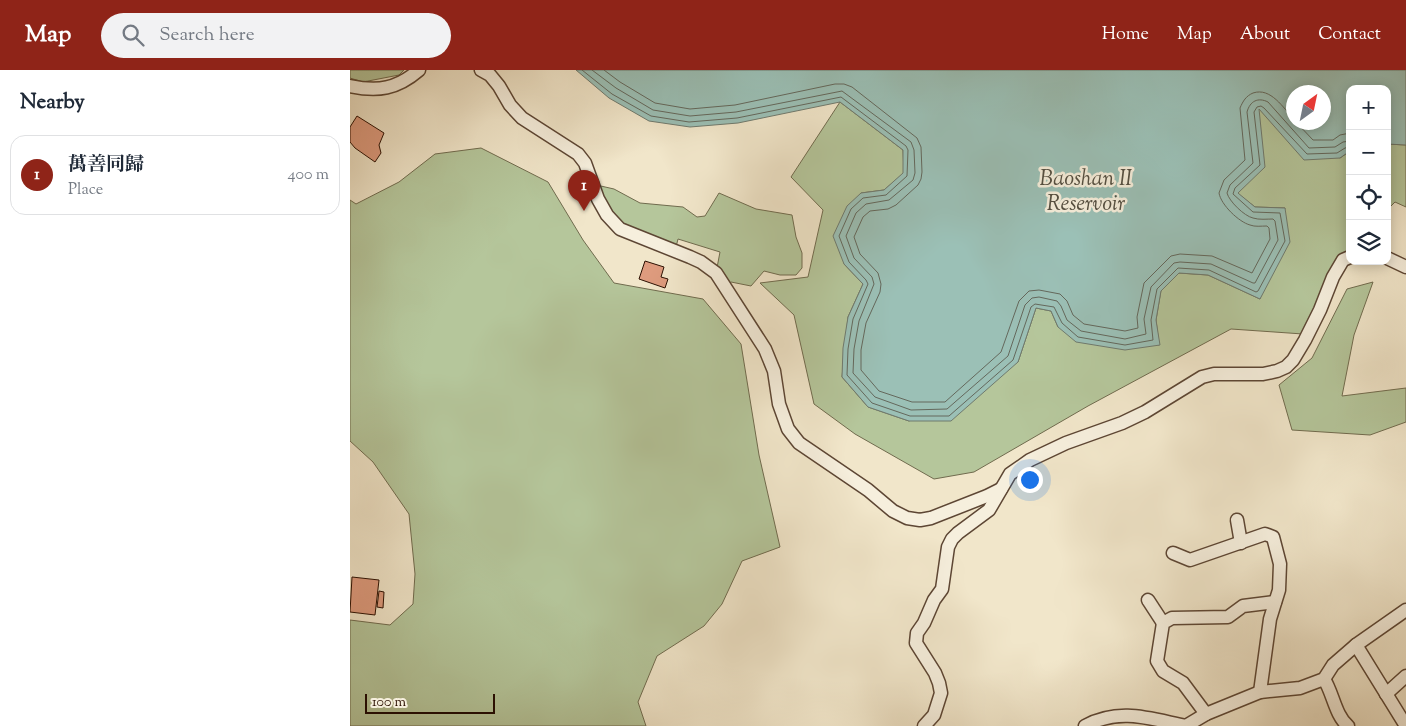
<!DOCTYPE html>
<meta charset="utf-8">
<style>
body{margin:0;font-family:"Sorts Mill Goudy","Noto Serif TC",serif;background:#f2f2f3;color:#1f2937}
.controls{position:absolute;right:15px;top:15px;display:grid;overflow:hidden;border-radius:10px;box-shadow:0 2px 12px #0003}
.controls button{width:45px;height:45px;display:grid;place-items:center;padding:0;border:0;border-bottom:1px solid #e0e1e3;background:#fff;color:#1f2937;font:25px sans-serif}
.compass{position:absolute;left:936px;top:15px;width:45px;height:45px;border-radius:50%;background:#fff;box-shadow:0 2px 12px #0003;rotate:33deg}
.scale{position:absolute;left:15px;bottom:12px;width:130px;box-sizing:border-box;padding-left:5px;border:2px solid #2c1002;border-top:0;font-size:14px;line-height:18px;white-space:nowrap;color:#2c1002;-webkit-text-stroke:4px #f6efdd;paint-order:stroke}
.you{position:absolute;left:679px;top:409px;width:18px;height:18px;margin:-12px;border:4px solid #fff;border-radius:50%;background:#1a73e8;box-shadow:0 0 0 8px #1a73e833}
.badge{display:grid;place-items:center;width:32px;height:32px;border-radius:50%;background:#8f2418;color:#fff;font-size:16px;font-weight:700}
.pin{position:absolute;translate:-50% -41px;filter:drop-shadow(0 1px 2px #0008)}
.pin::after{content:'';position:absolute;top:26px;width:18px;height:15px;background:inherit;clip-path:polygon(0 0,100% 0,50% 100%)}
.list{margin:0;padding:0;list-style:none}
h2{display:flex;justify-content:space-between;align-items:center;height:65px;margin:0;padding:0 20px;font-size:21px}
h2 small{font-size:16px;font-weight:400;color:#747a83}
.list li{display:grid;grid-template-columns:32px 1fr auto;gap:15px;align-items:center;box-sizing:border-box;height:80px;margin:0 10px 10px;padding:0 10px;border:1px solid #e0e1e3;border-radius:15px}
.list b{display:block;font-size:19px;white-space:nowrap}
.list p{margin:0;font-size:16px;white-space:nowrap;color:#747a83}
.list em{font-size:16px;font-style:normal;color:#747a83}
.icon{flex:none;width:28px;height:28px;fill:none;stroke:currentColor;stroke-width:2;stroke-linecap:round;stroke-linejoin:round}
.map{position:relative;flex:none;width:1056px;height:656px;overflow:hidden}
header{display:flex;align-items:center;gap:30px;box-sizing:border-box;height:70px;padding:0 25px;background:#8f2418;color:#fff}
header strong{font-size:24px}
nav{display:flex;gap:28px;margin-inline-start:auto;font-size:18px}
.search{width:350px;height:45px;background:#f2f2f3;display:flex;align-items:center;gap:12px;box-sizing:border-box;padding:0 18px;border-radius:28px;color:#747a83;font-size:19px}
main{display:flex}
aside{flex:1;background:#fff}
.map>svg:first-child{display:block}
.green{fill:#b5c69b;stroke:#706b4e}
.water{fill:#9bc0b6;stroke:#6f7a6e;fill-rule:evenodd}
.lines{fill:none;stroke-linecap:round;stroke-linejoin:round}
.shore{stroke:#64685c;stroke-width:1}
.building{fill:#de9b7e;stroke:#2c1002}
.minor-casing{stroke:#5d4634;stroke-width:15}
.minor{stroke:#f6efdd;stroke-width:12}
.labels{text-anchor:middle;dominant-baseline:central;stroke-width:5;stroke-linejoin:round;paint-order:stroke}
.water-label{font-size:22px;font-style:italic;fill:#534e41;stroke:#f6efdd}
</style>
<header>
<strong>Map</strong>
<div class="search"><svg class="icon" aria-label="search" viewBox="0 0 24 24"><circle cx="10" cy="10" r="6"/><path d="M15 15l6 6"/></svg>Search here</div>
<nav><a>Home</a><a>Map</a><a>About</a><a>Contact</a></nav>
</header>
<main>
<aside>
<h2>Nearby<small></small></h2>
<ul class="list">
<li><span class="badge">1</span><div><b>萬善同歸</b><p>Place</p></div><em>400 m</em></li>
</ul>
</aside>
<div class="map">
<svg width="1056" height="656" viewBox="0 0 1056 656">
<rect width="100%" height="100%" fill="#f1e6ca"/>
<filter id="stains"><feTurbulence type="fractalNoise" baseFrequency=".004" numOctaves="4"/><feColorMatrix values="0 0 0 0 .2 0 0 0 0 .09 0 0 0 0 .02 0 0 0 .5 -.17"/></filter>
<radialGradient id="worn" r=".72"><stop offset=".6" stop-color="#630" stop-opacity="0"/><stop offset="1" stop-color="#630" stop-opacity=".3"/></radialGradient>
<g class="green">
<polygon points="0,0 54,0 49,5 13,12 0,8"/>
<polygon points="490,32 553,80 554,103 534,120 511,123 494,194 513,214 498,247 492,307 518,337 559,351 668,292 686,238 701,241 708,257 809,275 806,250 811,220 829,203 858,205 910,229 935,138 905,137 887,123 908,38 990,88 1000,81 1000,184 953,264 881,259 738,336 624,402 584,409 505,364 464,334 444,245 410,213 458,207 473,140 441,107"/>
<polygon points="1037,74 1056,75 1056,137 1045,132 1037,140"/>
<polygon points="131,78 198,112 233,170 264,213 353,229 391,274 409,385 430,477 392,491 372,534 354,556 307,586 288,632 296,656 0,656 0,550 40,555 63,534 65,504 59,444 23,392 0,371 0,130 6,134 49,112 85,84"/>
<polygon points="242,114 264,119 290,133 333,137 347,147 355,146 369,123 406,139 442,145 446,167 452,183 452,198 446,205 430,205 414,201 401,216 381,212 375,217 366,203 370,182 328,169 325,181 270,159"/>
<polygon points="1023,212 1004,265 992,326 1056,318 1056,352 1020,365 942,360 929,315 962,288 997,219"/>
</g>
<path class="water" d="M 226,0 L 1056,0 L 1056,75 L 1037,74 L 1037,19 L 1000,19 L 1000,81 L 990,88 L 954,90 L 909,39 L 915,97 L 888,123 L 905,137 L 935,138 L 940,172 L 910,229 L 858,205 L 829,203 L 811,221 L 806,250 L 810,275 L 775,280 L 726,272 L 708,257 L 701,241 L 686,238 L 668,292 L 601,351 L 559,351 L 518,337 L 492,307 L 493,278 L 498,247 L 513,214 L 494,194 L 483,166 L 497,136 L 511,123 L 534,120 L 553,103 L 553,80 L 490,32 L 388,53 L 340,57 L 299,51 L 259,28 ZM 944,22 L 974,22 L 974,52 L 944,52 Z"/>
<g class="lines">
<g class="shore">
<polyline points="232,0 262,24 301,46 339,52 387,48 491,27 556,76 558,80 557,106 536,125 513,128 501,139 489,166 499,192 516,210 518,214 503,249 498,279 497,305 522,333 560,346 599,346 663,290 681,237 685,234 704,237 712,253 728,267 775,275 803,270 801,250 807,219 828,198 859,200 906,222 908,221 935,171 930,143 903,142 883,124 885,118 910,95 904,42 907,37 911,36 914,38 957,84 987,83 995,78 1000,77"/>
<path d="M 242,0 L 266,18 L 303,40 L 340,46 L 386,42 L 492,21 L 561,72 L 564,80 L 565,103 L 563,110 L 539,130 L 516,134 L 506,143 L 496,166 L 504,188 L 522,207 L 524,214 L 509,251 L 504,279 L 503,303 L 525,327 L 561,340 L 597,339 L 658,286 L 675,235 L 682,228 L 689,227 L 707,231 L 711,236 L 717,250 L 731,261 L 775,269 L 796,264 L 794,249 L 801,217 L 824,193 L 830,192 L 861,194 L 903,213 L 905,213 L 928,170 L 925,151 L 923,149 C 917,149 909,150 903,148 C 894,146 879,131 877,123 L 880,115 L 903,93 L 897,42 C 900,31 908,27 918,32 L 959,78 L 985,77 L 993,72 L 1000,71"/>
<path d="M 254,0 L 270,12 L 305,33 L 340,39 L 385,35 L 485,14 L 494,14 L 502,17 L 567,68 L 571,77 L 572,102 L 571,109 L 568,115 L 546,135 L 538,139 L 520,141 L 513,147 L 504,167 L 510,184 L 528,203 L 531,214 L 530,222 L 516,253 L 511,280 L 511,300 L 529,321 L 562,332 L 595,332 L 651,282 L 669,231 L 679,221 L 689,220 L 710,224 L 717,231 L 723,245 L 734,254 L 775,261 L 788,258 L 787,247 L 794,213 L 821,186 L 830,184 L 862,186 L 902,203 L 920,169 L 919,158 L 917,156 C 911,156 905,157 900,155 C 889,152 871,135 869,123 L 874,110 L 895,90 L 890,38 C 893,31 896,26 903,23 C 921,17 933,38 944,49"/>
<polyline points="946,52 963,70 983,70 990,65 1000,63"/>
</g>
</g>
<g class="building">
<polygon points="7,46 34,63 29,75 31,83 25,92 5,78 0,72 0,57"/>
<polygon points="295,191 314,197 311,207 318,209 315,218 289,209"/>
<polygon points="2,507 29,510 25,545 0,542"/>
<polygon points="29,521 34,522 33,538 27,537"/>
</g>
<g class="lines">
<g class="minor-casing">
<g id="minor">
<polyline points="131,0 140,5 149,16 160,35 172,48 228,84 235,93 248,129 257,145 270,159 340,187 351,192 366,203 415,279 424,301 429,334 438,359 449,373 518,420 543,441 557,448 570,450 581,448 637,426 651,419"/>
<path d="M 0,16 C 28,22 47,19 69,0"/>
<polyline points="1037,188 1056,197"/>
<polyline points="887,450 891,473"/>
<polyline points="823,483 840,490 915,464 923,467 930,494 929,520 920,549 910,622"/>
<polyline points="798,530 813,553"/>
<polyline points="1006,575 1056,656"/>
<path d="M 974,609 C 983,623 985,645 998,656"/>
<polyline points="1036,624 1056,606"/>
<polyline points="856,644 833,613 813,601 807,591 813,553 822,548 878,547 893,536 925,532"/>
<polyline points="574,656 584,645 591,623 589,613 585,603 566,573 567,563 574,553 584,530 592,519 598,477 602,469 608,463 639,440 660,404 680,390 716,373 772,353 795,342 852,307 864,304 913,304 927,301 936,297 943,290 955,270 970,240 983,207 993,190 1000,187"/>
<path d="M 735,656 C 770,637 801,649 836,656 L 856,644 L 910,622 L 950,618 L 974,609 L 983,595 L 1006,575 L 1056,540"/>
</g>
</g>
<use href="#minor" class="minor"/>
</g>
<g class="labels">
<g class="water-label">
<text x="736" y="110">Baoshan II<tspan x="736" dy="25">Reservoir</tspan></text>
</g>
</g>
<rect width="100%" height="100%" filter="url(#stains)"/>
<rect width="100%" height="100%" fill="url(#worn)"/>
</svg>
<div class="controls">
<button>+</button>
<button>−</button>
<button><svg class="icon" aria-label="locate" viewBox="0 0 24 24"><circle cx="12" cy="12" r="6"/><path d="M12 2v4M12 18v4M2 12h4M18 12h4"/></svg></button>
<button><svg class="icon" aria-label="layers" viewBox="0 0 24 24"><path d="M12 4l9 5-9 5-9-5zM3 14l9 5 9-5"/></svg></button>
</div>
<svg class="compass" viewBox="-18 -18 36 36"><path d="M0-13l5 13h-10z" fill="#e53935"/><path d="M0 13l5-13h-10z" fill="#747a83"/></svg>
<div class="scale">100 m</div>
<div class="you"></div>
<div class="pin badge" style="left:234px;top:141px">1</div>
</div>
</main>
